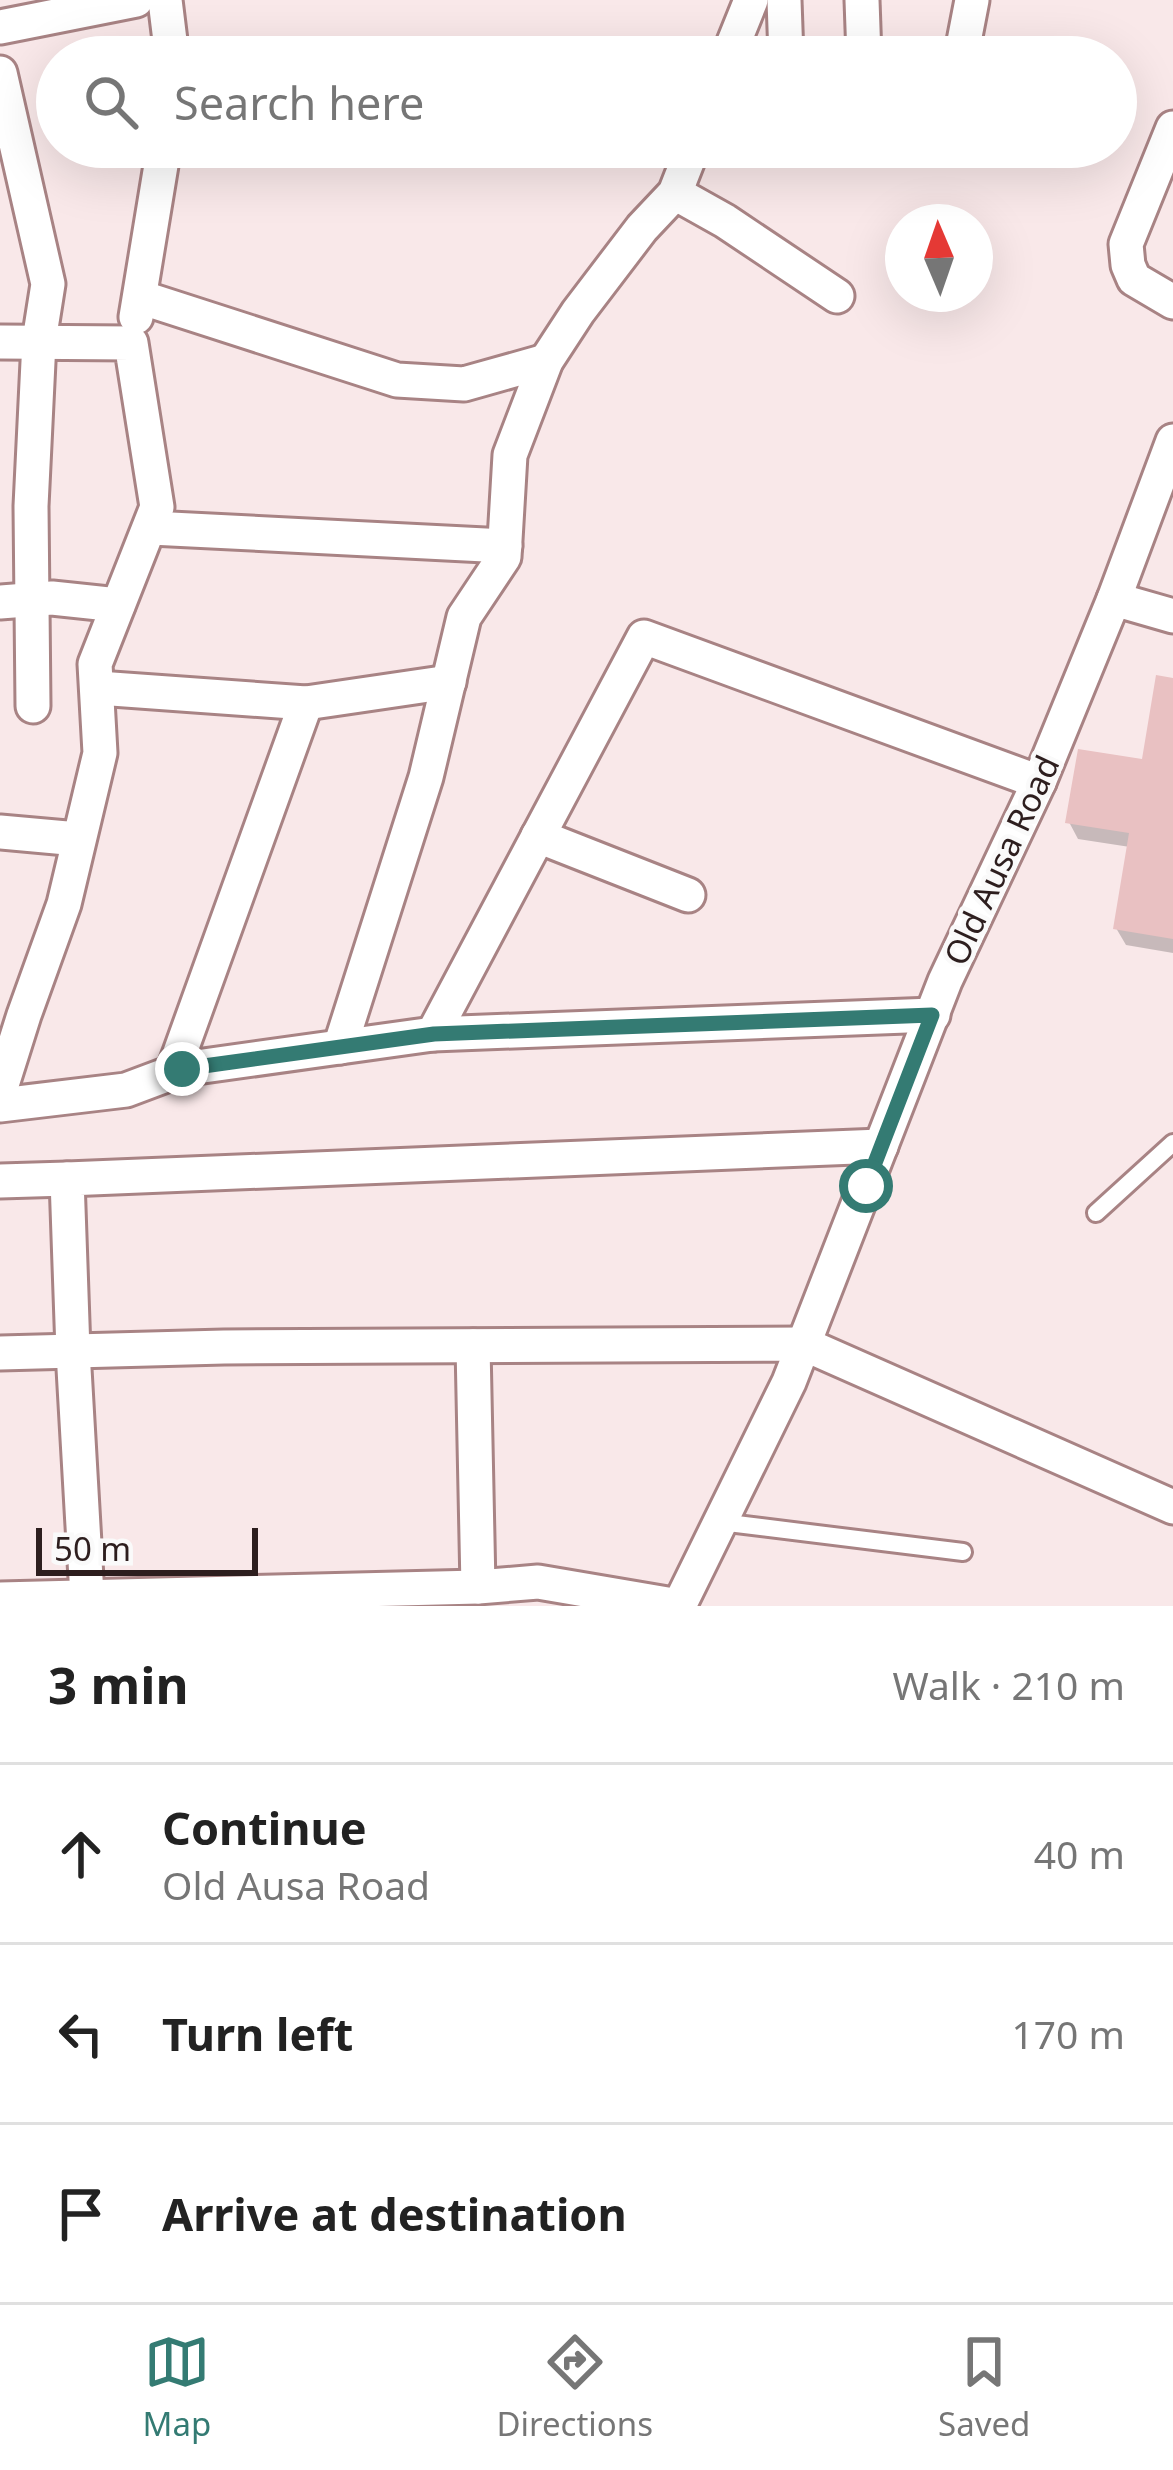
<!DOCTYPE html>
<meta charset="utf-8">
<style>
body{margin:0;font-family:"Noto Sans",sans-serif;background:#f6f6f6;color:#222}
.compass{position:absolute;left:885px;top:204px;width:108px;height:108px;border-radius:50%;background:#fff;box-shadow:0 12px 48px #0002;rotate:358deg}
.scale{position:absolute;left:36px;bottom:30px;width:222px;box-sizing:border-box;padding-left:12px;border:6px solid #2d1e1e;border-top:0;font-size:33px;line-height:42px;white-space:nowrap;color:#2d1e1e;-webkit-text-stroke:9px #fafafa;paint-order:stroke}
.stop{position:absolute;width:36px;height:36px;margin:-27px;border:9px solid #347b73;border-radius:50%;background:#fff}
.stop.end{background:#347b73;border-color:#fff;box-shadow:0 3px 12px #0008}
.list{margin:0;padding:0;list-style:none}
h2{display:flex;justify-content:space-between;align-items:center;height:156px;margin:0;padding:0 48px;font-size:51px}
h2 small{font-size:39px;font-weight:400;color:#767676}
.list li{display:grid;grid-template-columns:78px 1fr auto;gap:36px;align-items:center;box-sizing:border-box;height:180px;padding:0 48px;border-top:3px solid #e0e0e0}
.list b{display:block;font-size:45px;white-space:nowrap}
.list p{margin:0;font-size:39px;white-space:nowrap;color:#767676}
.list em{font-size:39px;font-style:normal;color:#767676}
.icon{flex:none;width:66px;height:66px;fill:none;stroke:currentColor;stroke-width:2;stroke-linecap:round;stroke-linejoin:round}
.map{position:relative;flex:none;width:1173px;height:1606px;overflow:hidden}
.search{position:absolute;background:#fff;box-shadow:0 12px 48px #0002;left:36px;right:36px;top:36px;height:132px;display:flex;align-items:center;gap:30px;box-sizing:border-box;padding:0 42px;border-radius:66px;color:#767676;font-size:45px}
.sheet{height:696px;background:#fff}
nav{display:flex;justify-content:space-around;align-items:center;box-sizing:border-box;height:168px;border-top:3px solid #e0e0e0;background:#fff;font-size:33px;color:#767676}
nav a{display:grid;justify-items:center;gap:6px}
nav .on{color:#347b73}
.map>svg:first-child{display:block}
.shadow{fill:#0003}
.building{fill:#e9c1c2}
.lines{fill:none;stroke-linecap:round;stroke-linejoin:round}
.lane-casing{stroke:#a88384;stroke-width:22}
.street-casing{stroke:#a88384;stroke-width:39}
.lane{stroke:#fff;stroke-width:16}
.street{stroke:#fff;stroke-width:33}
.route{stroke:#347b73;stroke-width:15}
.labels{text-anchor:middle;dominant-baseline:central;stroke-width:9;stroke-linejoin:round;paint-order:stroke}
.street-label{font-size:33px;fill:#2d1e1e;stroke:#fafafa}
</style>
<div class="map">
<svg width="1173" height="1606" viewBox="0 0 1173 1606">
<rect width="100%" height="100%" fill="#f9e8e9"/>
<polygon class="shadow" points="1173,681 1173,953 1126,945 1116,928 1130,847 1078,839 1069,822 1144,763"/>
<polygon class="building" points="1156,675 1173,678 1173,939 1113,929 1129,833 1065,823 1078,749 1142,759"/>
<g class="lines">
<g class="lane-casing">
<g id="lane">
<polyline points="1096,1213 1173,1143"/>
<polyline points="720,1522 963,1552"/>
</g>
</g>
<g class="street-casing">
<g id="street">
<polyline points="165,0 172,57"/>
<polyline points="784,0 786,57"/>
<polyline points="862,0 864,57"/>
<polyline points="0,27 136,0"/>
<polyline points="728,57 751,0"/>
<polyline points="961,57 972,0"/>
<polyline points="0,73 48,284 39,341 31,506 33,706"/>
<polyline points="1173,128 1126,244 1128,265 1134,279 1173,302"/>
<polyline points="675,193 725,221 837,296"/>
<polyline points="140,297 397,380 464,384 546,361"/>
<polyline points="136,317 164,147"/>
<polyline points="0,342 131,343 157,507 95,664 100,753 64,904 24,1015 0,1091"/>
<polyline points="151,528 505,546"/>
<polyline points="1114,599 1173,616"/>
<polyline points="0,602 52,598 118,605"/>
<polyline points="98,688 306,703 449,682"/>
<polyline points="0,832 78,839"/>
<polyline points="538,836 688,895"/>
<polyline points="433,1034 644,637 1039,782"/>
<polyline points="340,1047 426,777 464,617 504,557 510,455 546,361 578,312 642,228 675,193 693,147"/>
<polyline points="173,1072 306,703"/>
<polyline points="0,1105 126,1090 182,1069 433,1034 933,1015"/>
<polyline points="0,1181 67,1179"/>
<polyline points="473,1346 478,1587"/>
<polyline points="0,1353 224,1347 804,1344 1173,1507"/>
<polyline points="87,1596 73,1351 67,1179 881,1146"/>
<polyline points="0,1599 478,1587 538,1582 679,1606"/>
<polyline points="679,1606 789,1382 945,981 1039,782 1114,599 1173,441"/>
</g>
</g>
<use href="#lane" class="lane"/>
<use href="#street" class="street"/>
</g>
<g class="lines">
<polyline class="route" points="182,1069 434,1034 932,1015 866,1186"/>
</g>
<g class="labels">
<g class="street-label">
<text transform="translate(1001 860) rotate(-65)">Old Ausa Road</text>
</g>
</g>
</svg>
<svg class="compass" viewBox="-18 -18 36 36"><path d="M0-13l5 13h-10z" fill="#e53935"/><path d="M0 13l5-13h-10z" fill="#767676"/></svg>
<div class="scale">50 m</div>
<div class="stop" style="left:866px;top:1186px"></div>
<div class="stop end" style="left:182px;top:1069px"></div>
<div class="search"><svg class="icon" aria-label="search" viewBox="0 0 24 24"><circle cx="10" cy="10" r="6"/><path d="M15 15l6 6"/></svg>Search here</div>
</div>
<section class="sheet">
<h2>3 min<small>Walk · 210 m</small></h2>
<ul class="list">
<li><svg class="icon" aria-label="ahead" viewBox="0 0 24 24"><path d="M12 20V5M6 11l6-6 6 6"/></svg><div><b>Continue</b><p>Old Ausa Road</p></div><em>40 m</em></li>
<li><svg class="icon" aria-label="left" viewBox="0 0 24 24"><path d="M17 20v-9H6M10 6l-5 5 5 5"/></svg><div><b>Turn left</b></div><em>170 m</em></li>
<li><svg class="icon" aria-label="arrive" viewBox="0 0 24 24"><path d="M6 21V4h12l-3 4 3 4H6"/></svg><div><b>Arrive at destination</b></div></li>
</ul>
</section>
<nav>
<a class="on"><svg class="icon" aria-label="map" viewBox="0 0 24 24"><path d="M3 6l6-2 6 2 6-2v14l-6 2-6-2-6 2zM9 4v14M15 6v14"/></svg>Map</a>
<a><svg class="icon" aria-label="directions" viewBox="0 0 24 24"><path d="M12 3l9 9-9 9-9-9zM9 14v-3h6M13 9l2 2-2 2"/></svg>Directions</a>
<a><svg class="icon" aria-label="saved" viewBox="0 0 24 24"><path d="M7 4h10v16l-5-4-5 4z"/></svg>Saved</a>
</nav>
